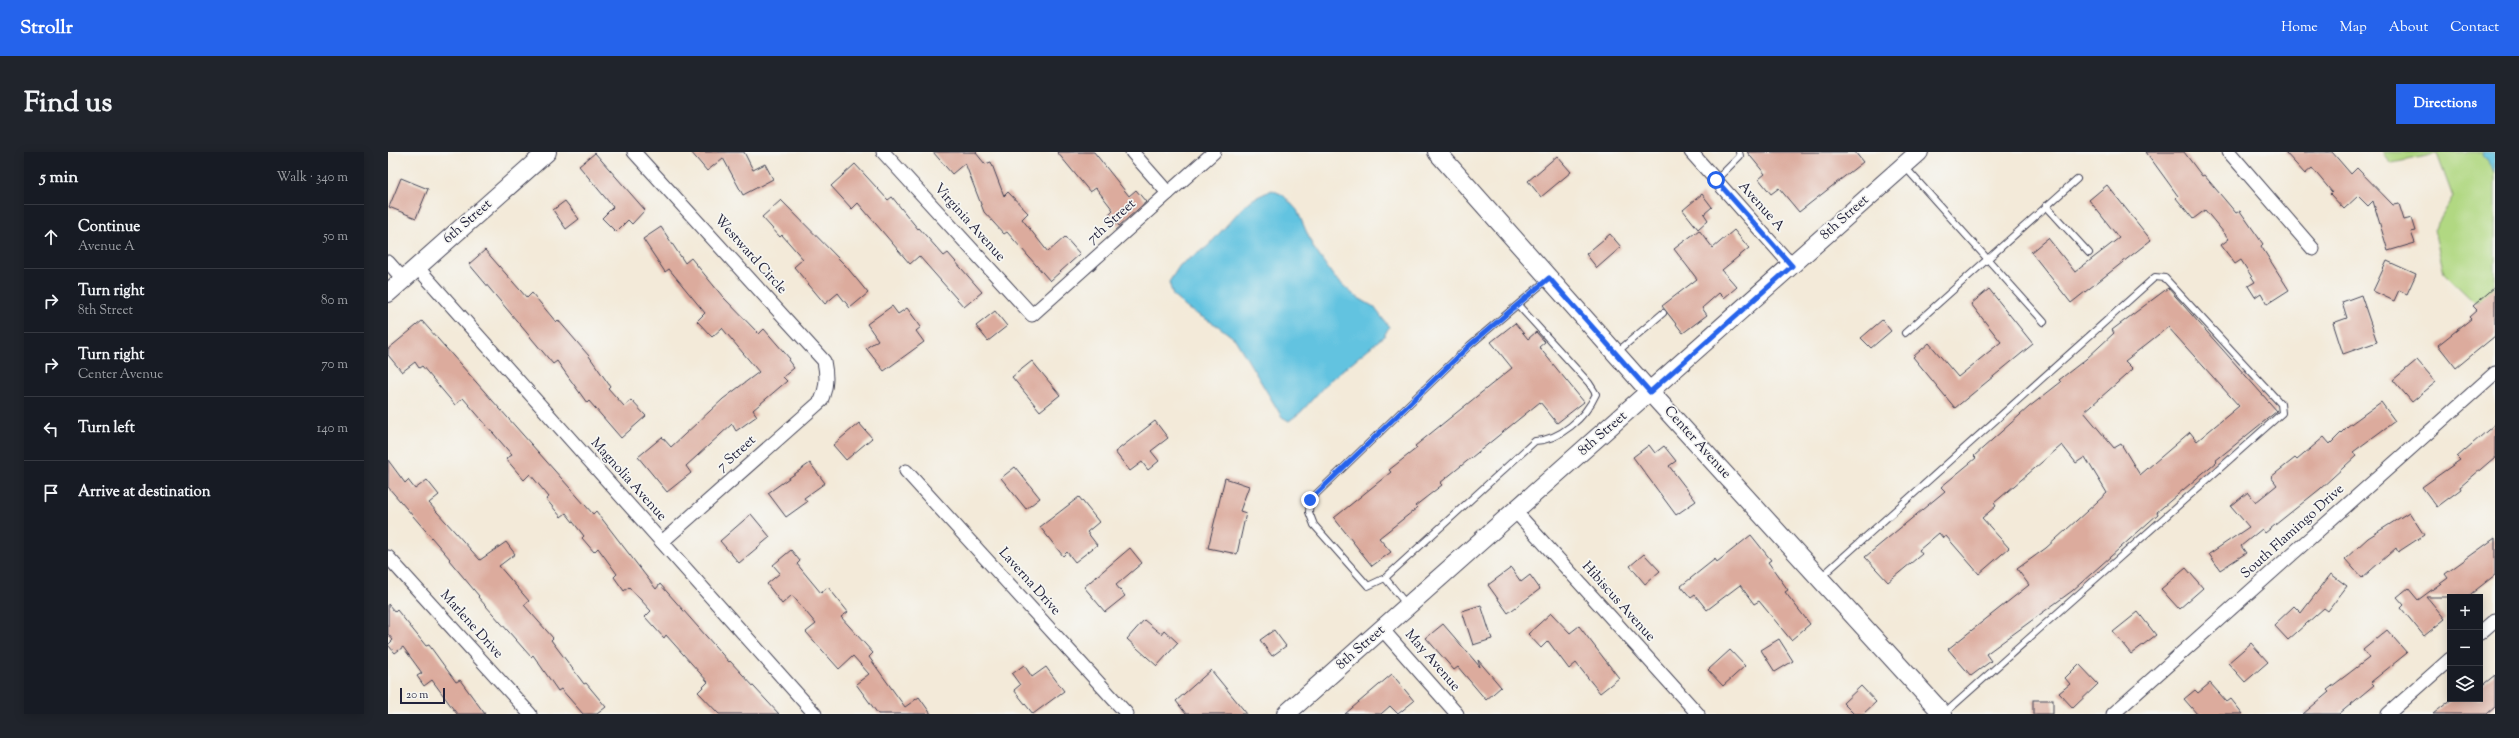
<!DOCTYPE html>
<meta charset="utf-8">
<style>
body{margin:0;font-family:"Sorts Mill Goudy",serif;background:#20242c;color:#f1f3f6}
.controls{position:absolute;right:12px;bottom:12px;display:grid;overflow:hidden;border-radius:0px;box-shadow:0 2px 10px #0003}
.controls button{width:36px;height:36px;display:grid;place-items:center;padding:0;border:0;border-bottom:1px solid #363941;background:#171b24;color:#f1f3f6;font:20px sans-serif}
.scale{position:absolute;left:12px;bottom:10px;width:45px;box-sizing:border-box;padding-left:4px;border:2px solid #22223b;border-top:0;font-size:11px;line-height:14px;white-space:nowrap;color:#22223b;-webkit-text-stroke:3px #f6f6f2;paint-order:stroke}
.stop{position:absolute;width:12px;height:12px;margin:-9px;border:3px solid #2563eb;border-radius:50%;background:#fff}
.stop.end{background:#2563eb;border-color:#fff;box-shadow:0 1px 4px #0008}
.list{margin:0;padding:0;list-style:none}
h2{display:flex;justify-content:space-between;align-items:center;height:52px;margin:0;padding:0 16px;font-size:17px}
h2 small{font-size:13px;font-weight:400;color:#9ea1a6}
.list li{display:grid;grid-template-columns:26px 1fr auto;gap:12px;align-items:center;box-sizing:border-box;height:64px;padding:0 16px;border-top:1px solid #363941}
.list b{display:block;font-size:15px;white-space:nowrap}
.list p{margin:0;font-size:13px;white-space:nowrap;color:#9ea1a6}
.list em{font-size:13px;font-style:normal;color:#9ea1a6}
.icon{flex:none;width:22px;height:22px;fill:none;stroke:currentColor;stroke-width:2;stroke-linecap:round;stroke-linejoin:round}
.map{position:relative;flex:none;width:2107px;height:562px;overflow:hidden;border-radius:0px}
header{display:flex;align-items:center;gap:24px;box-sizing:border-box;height:56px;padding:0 20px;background:#2563eb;color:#fff}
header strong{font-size:19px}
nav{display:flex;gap:22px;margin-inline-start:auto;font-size:14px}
.intro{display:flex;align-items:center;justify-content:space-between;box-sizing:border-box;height:96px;padding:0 24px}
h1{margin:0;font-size:28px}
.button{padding:10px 18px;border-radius:0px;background:#2563eb;color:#fff;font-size:14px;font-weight:700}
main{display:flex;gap:24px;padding:0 24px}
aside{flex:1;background:#171b24;border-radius:0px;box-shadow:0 2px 10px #0003}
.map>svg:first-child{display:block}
.green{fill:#b1d882;stroke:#6a7d5e}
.water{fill:#62c3e0;stroke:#42728e}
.building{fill:#dcab9d;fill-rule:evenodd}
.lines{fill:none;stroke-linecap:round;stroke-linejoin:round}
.lane-casing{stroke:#414053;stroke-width:8}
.street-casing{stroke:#414053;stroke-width:15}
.secondary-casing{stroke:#414053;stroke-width:20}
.lane{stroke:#fff;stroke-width:6}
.street{stroke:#fff;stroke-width:13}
.secondary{stroke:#fff;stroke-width:18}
.route{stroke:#2563eb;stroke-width:5}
.labels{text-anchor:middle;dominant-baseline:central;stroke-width:3.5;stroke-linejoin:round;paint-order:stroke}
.street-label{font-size:14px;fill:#22223b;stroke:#f6f6f2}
</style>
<header>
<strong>Strollr</strong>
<nav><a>Home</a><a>Map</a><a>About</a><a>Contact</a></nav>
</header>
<div class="intro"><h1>Find us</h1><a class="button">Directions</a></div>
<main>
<aside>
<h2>5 min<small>Walk · 340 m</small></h2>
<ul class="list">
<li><svg class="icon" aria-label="ahead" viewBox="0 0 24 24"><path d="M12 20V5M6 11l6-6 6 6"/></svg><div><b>Continue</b><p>Avenue A</p></div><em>50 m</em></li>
<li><svg class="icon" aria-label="right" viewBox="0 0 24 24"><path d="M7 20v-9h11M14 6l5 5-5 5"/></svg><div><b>Turn right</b><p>8th Street</p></div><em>80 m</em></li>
<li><svg class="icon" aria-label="right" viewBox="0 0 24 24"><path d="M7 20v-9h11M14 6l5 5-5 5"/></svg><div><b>Turn right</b><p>Center Avenue</p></div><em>70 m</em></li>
<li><svg class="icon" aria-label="left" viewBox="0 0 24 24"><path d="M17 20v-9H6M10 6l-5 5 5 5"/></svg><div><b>Turn left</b></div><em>140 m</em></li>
<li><svg class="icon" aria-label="arrive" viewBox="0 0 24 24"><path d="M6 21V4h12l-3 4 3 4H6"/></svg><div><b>Arrive at destination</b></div></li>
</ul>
</aside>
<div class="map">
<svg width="2107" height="562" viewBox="0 0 2107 562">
<rect width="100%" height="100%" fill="#f6f6f2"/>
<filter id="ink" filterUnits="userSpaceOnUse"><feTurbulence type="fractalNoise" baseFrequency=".025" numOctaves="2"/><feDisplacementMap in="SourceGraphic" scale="8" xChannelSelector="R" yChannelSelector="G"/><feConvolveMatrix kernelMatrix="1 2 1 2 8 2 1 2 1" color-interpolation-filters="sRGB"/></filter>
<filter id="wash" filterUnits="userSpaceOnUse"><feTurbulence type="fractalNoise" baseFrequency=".012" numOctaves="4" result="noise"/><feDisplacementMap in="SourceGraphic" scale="16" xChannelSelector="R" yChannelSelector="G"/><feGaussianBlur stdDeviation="0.9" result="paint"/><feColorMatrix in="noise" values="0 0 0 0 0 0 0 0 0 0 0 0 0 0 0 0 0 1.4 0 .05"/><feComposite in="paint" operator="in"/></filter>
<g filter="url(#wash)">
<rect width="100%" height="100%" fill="#f3ead9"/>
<polygon class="green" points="1994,0 2095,0 2107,20 2107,145 2086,150 2056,121 2046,78 2065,45 2049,2 2004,11"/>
<g class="water">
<polygon points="2095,0 2107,0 2107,20 2094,2"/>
<polygon points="884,38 895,43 909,58 925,95 946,125 967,144 986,155 1001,175 996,184 941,229 913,260 901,269 894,265 847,187 830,174 800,157 785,144 781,130 792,113 819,95 855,55 865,47"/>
</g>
<g id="blocks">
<g class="building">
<polygon points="303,0 356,0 365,18 377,12 385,27 355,43 335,6 319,19"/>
<polygon points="545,0 589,0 588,1 597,12 603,10 616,44 620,40 640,61 634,67 660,100 677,85 692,102 662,129 619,80 616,82 596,60 577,11 564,22"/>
<polygon points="669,0 706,0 741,44 748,38 758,50 731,74 721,62 725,58 708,36 702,40"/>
<polygon points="1359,0 1467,0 1475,10 1411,60 1391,36 1383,42 1371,27 1377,22"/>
<polygon points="1758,0 1796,0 1814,24 1816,23 1848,61 1852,59 1875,92 1873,94 1901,138 1879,152 1873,141 1867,145 1860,134 1867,130 1853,108 1847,112 1833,93 1841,87 1817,58 1805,67 1788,46 1790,44"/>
<polygon points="1897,0 1944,0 1963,22 1969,16 2005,53 2011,52 2016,68 2024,66 2028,79 2023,80 2027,91 2000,99 1985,49 1980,54 1970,44 1956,57 1942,42 1944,40 1924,16 1917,22"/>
<polygon points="207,1 257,58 244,72 240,68 228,80 214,66 225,55 191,14"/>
<polygon points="1169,4 1183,20 1153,45 1140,29"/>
<polygon points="467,12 500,48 504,45 530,77 531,76 556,104 560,101 594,140 576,155 531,104 522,112 470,51 464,57 443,34"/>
<polygon points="13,26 40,37 28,66 1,55"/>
<polygon points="1719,33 1763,88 1683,151 1643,100 1660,86 1687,120 1731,86 1701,48"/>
<polygon points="1314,42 1324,55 1316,62 1320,68 1310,77 1295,58"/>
<polygon points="393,48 457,113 480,141 462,156 450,141 437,152 406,115 415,107 394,83 392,85 374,65"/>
<polygon points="177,49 191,67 178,77 165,58"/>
<polygon points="273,75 297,111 303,106 335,145 371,182 376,177 402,207 400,208 406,216 395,225 399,229 365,258 369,264 348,279 344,272 298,314 303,321 279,340 250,305 274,285 283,295 335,247 371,220 334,176 324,185 309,169 317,161 281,117 277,120 255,87"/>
<polygon points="1311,78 1325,96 1346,78 1361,96 1334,118 1349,135 1336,146 1331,141 1314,156 1319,163 1295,181 1274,154 1309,127 1286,97"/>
<polygon points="1222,82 1233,95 1209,116 1198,102"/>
<polygon points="97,98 139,146 144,141 168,170 170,168 201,204 222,234 220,236 236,254 243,248 258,264 233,286 201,249 199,251 169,209 165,212 81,112"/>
<polygon points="1999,109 2028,122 2019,142 2011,138 2006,149 1985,139"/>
<polygon points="2107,135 2107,184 2068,216 2050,193 2083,167 2081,165 2089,158 2085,154"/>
<path d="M 1780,136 L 1889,259 L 1827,309 L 1828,310 L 1769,360 L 1770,362 L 1684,439 L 1598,502 L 1603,509 L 1583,524 L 1560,497 L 1641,433 L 1629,417 L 1658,396 L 1719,341 L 1697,305 L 1688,311 L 1674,293 L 1606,351 L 1608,354 L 1594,366 L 1621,396 L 1591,422 L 1558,384 L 1555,386 L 1551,381 L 1531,398 L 1534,402 L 1500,430 L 1477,405 L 1557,339 L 1553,335 L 1588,306 L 1586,304 L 1641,255 L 1673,230 L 1671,228 L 1698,207 L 1726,181 L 1724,178 ZM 1780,175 L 1851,254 L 1809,289 L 1802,280 L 1752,323 L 1733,292 L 1726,296 L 1696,260 L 1745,217 L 1737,209 Z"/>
<polygon points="1601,137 1645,192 1567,256 1525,205 1541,191 1570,225 1613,190 1583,152"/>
<polygon points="1973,143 1989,190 1955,202 1945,171 1959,166 1954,150"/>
<polygon points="504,154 510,162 519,156 533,175 528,179 536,190 496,219 478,196 490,188 479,172"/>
<polygon points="607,159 619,174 600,189 588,174"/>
<polygon points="1494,168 1503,179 1483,196 1473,186"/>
<polygon points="34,169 205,362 208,359 268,437 272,432 341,510 342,509 391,562 331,562 310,540 320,530 278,483 276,486 257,465 263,459 241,435 236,439 226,425 229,422 210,396 206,400 194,386 196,384 178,361 173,365 158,347 161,345 142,322 136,328 118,307 124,303 75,246 67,253 34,214 31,216 27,210 14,220 0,203 0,197"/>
<polygon points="1127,171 1140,187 1148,180 1157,190 1151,195 1196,250 1169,271 1152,250 1052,331 1054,333 1027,354 1029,356 991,386 1003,400 984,414 946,366 1003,320 1001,318 1029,296 1027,294 1124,216 1103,190"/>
<polygon points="2029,208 2048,230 2024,250 2005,228"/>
<polygon points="644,209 672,243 652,259 624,225"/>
<polygon points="1993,250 2007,269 1965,300 1968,304 1932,337 1877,381 1874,377 1853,394 1858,401 1832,418 1821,402 1861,375 1843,354 1860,340 1868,350 1889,333 1883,325 1907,306 1909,308 1936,285 1942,292 1960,274"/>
<polygon points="767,269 780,286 763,299 771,309 760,318 754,310 742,319 727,300"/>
<polygon points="471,271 484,286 458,308 445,293"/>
<polygon points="2107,272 2107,305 2072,335 2073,337 2049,355 2034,335 2072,308 2069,305"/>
<polygon points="1261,293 1267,301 1276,294 1288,309 1281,314 1308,349 1288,363 1245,305"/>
<polygon points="0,308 17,331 20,328 27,337 39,328 51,343 41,351 92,408 118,390 127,402 111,414 141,449 136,453 165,486 163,488 196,532 198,531 218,555 209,562 195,562 173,537 170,539 145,503 143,505 90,445 91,444 61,408 62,407 0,335"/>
<polygon points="422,311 437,331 416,346 419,350 398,365 380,341"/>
<polygon points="627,315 652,346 638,357 613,326"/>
<polygon points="837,326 861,334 852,359 858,361 849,402 820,396"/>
<polygon points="691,345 711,370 699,380 709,393 687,410 679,400 675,404 652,375"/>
<polygon points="2021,360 2036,383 2010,400 2008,396 1974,426 1957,407 1980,386"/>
<polygon points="363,362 382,385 351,411 332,389"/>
<polygon points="1363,383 1383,408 1380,410 1400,438 1397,440 1422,472 1403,488 1371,449 1366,452 1352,433 1319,458 1307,443 1303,446 1293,434 1327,407 1329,410"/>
<polygon points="2107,386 2107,423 2079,445 2039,445 2057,467 2036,484 2013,456 2016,453 2009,445 2020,436 2030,448 2060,426 2057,422"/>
<polygon points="742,396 754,411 728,433 737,444 717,460 696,435"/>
<polygon points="403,398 412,409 409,412 433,441 440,435 460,460 453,465 485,501 481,505 517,555 531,545 543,562 490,562 468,532 481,522 465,504 451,517 418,480 428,472 404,443 394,452 379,432 392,421 385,413"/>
<polygon points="1256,402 1272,419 1257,432 1242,414"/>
<polygon points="1123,416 1133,430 1142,423 1152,437 1120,461 1100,433"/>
<polygon points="1798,416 1815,436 1791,457 1773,437"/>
<polygon points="1943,422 1959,434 1940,459 1936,456 1900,488 1886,473 1906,454 1913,461"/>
<polygon points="0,452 7,460 9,458 38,494 41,493 68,530 72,528 97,562 69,562 44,528 36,534 29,524 34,521 15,495 7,501 0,493 5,488 0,482"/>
<polygon points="1093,453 1104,487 1085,493 1074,459"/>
<polygon points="1750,460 1768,483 1743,502 1725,480"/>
<polygon points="1163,461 1182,481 1191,474 1231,526 1212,541 1188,511 1181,517 1160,489 1153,496 1140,482"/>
<polygon points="756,468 773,482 776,478 790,491 769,514 739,487"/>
<polygon points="1055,472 1092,515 1090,508 1113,535 1098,548 1070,515 1066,518 1038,486"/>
<polygon points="886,478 898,494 884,504 872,488"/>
<polygon points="1999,478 2019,501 1983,530 1986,533 1951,562 1915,562 1941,540 1939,538 1981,506 1975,498"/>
<polygon points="1391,487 1405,509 1387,520 1373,498"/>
<polygon points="1863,491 1880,510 1857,530 1840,511"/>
<polygon points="1342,498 1357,514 1335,534 1320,518"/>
<polygon points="1691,512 1710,532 1685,556 1671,541 1682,532 1677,526"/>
<polygon points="636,513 644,525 658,515 676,539 645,562 626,538 632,533 624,522"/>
<polygon points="823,518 859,562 798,562 788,549"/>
<polygon points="1004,522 1026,549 1010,562 1002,554 993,562 957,562"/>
<polygon points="2107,523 2107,555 2099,562 2045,562 2064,547 2092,547 2092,535"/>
<polygon points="1822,531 1839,550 1843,547 1855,562 1809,562 1796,547 1807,538 1810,541"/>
<polygon points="1473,534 1488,550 1475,562 1466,562 1455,551"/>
<rect x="1645" y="548" width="20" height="14"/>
</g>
</g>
</g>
<g filter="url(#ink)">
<use href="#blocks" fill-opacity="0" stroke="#414053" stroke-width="1"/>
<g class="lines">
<g class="lane-casing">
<g id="lane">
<polyline points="1517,15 1656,170"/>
<polyline points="1328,28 1352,4 1351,0"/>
<polyline points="1658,54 1701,101"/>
<path d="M 1130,153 L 1201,231 L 1208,242 C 1197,266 1172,288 1147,289 L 997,426 L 980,434 L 926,373 L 921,360 L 922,348 L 1082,193 L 1160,127"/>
<polyline points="1517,181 1689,27"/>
<polyline points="1229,200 1275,161"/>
<polyline points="1433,425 1767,125 1777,126 1893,252 1894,261 1557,561"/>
<polyline points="997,426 1019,453"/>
</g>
</g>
<g class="street-casing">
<g id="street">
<path d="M 246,0 L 436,209 C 439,224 439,234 433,249 L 274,390"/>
<polyline points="495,0 644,163 826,0"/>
<polyline points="744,0 780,41"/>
<polyline points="1303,0 1404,114"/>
<polyline points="1841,0 1925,97"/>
<polyline points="0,110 15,127"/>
<polyline points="29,115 427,562"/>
<polyline points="518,319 739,562"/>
<polyline points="1127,359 1310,562"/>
<polyline points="0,405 142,562"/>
<polyline points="994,477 1069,562"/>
<polyline points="2092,481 2107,468"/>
<polyline points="1725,562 2107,221"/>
<polyline points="2000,562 2062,507"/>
</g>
</g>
<g class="secondary-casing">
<g id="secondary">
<polyline points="1049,0 1262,240 1555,562"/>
<polyline points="0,141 159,0"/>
<polyline points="898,562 1531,0"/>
</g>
</g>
<use href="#lane" class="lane"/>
<use href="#street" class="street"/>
<use href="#secondary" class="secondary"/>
</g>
</g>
<g class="lines" filter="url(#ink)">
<polyline class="route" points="922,348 1082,193 1161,126 1262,240 1404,114 1328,28"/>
</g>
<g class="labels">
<g class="street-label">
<text transform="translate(1373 55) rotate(48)">Avenue A</text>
<text transform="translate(1457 66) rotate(-42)">8th Street</text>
<text transform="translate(80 70) rotate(-41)">6th Street</text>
<text transform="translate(724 70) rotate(-42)">7th Street</text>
<text transform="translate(581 71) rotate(48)">Virginia Avenue</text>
<text transform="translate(362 103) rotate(48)">Westward Circle</text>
<text transform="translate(1215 282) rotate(-41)">8th Street</text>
<text transform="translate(1309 291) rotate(48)">Center Avenue</text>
<text transform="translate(349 302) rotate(-42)">7 Street</text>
<text transform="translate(240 328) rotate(48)">Magnolia Avenue</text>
<text transform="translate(1905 380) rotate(-42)">South Flamingo Drive</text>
<text transform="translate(641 430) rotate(48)">Laverna Drive</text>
<text transform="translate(1230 450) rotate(48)">Hibiscus Avenue</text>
<text transform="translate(83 473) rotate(48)">Marlene Drive</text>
<text transform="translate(973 496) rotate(-41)">8th Street</text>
<text transform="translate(1044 509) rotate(49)">May Avenue</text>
</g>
</g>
</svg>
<div class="controls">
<button>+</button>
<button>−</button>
<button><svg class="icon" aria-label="layers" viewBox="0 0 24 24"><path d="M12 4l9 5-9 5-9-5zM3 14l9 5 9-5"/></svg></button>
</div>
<div class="scale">20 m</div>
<div class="stop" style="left:1328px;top:28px"></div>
<div class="stop end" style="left:922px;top:348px"></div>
</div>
</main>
